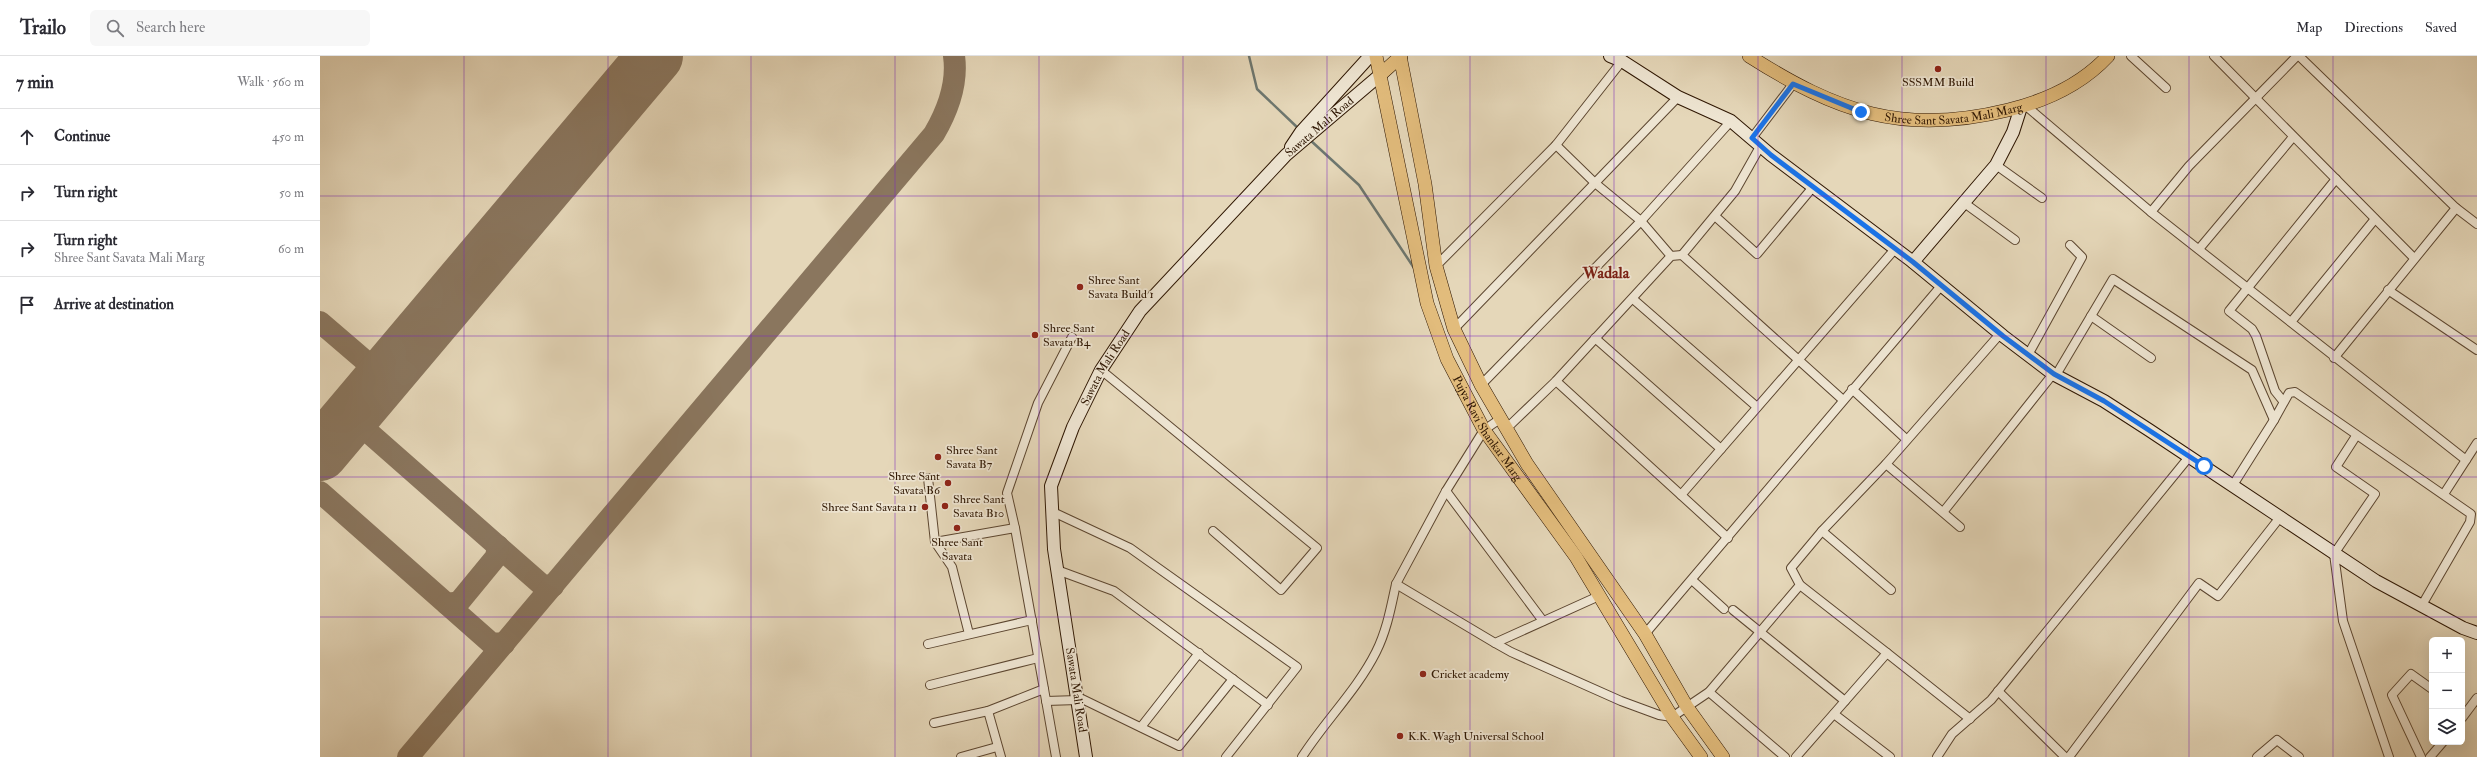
<!DOCTYPE html>
<meta charset="utf-8">
<style>
body{margin:0;font-family:"IM FELL Double Pica",serif;background:#f7f7f7;color:#2b2b33}
.controls{position:absolute;right:12px;bottom:12px;display:grid;overflow:hidden;border-radius:6px;box-shadow:0 4px 16px #0002}
.controls button{width:36px;height:36px;display:grid;place-items:center;padding:0;border:0;border-bottom:1px solid #e1e1e2;background:#fff;color:#2b2b33;font:20px sans-serif}
.stop{position:absolute;width:12px;height:12px;margin:-9px;border:3px solid #1a73e8;border-radius:50%;background:#fff}
.stop.end{background:#1a73e8;border-color:#fff;box-shadow:0 1px 4px #0008}
.list{margin:0;padding:0;list-style:none}
h2{display:flex;justify-content:space-between;align-items:center;height:52px;margin:0;padding:0 16px;font-size:17px}
h2 small{font-size:13px;font-weight:400;color:#7c7c81}
.list li{display:grid;grid-template-columns:26px 1fr auto;gap:12px;align-items:center;box-sizing:border-box;height:56px;padding:0 16px;border-top:1px solid #e1e1e2}
.list b{display:block;font-size:15px;white-space:nowrap}
.list p{margin:0;font-size:13px;white-space:nowrap;color:#7c7c81}
.list em{font-size:13px;font-style:normal;color:#7c7c81}
.icon{flex:none;width:22px;height:22px;fill:none;stroke:currentColor;stroke-width:2;stroke-linecap:round;stroke-linejoin:round}
.map{position:relative;flex:none;width:2157px;height:701px;overflow:hidden}
header{display:flex;align-items:center;gap:24px;box-sizing:border-box;height:56px;padding:0 20px;background:#fff;border-bottom:1px solid #e1e1e2}
header strong{font-size:19px}
nav{display:flex;gap:22px;margin-inline-start:auto;font-size:14px}
.search{width:280px;height:36px;background:#f7f7f7;display:flex;align-items:center;gap:10px;box-sizing:border-box;padding:0 14px;border-radius:6px;color:#7c7c81;font-size:15px}
main{display:flex}
aside{flex:1;background:#fff}
.map>svg:first-child{display:block}
.lines{fill:none;stroke-linecap:round;stroke-linejoin:round}
.stream{stroke:#6e776f;stroke-width:2.5}
.taxiway{stroke:#8a765e;stroke-width:22}
.runway{stroke:#8a765e;stroke-width:56}
.street-casing{stroke:#5c4630;stroke-width:10}
.secondary-casing{stroke:#2e1602;stroke-width:14}
.primary-casing{stroke:#2e1602;stroke-width:14}
.street{stroke:#eee5d2;stroke-width:8}
.secondary{stroke:#eee5d2;stroke-width:12}
.primary{stroke:#e2bc7c;stroke-width:13}
.route{stroke:#1a73e8;stroke-width:5}
.grid{fill:none;stroke:#7b2cbf;stroke-width:1;stroke-opacity:0.55}
.poi-dot{fill:#8f2418;stroke:#eee5d2;stroke-width:1.5}
.labels{text-anchor:middle;dominant-baseline:central;stroke-width:3.5;stroke-linejoin:round;paint-order:stroke}
.poi-label{font-size:12px;fill:#2e1602;stroke:#eee5d2;text-anchor:start}
.street-label{font-size:12px;fill:#2e1602;stroke:#eee5d2}
.district-label{font-size:16px;font-weight:bold;fill:#7a1f14;stroke:#eee5d2}
</style>
<header>
<strong>Trailo</strong>
<div class="search"><svg class="icon" aria-label="search" viewBox="0 0 24 24"><circle cx="10" cy="10" r="6"/><path d="M15 15l6 6"/></svg>Search here</div>
<nav><a>Map</a><a>Directions</a><a>Saved</a></nav>
</header>
<main>
<aside>
<h2>7 min<small>Walk · 560 m</small></h2>
<ul class="list">
<li><svg class="icon" aria-label="ahead" viewBox="0 0 24 24"><path d="M12 20V5M6 11l6-6 6 6"/></svg><div><b>Continue</b></div><em>450 m</em></li>
<li><svg class="icon" aria-label="right" viewBox="0 0 24 24"><path d="M7 20v-9h11M14 6l5 5-5 5"/></svg><div><b>Turn right</b></div><em>50 m</em></li>
<li><svg class="icon" aria-label="right" viewBox="0 0 24 24"><path d="M7 20v-9h11M14 6l5 5-5 5"/></svg><div><b>Turn right</b><p>Shree Sant Savata Mali Marg</p></div><em>60 m</em></li>
<li><svg class="icon" aria-label="arrive" viewBox="0 0 24 24"><path d="M6 21V4h12l-3 4 3 4H6"/></svg><div><b>Arrive at destination</b></div></li>
</ul>
</aside>
<div class="map">
<svg width="2157" height="701" viewBox="0 0 2157 701">
<rect width="100%" height="100%" fill="#e5d7b9"/>
<filter id="stains"><feTurbulence type="fractalNoise" baseFrequency=".005" numOctaves="4"/><feColorMatrix values="0 0 0 0 .2 0 0 0 0 .09 0 0 0 0 .02 0 0 0 .5 -.17"/></filter>
<radialGradient id="worn" r=".72"><stop offset=".6" stop-color="#630" stop-opacity="0"/><stop offset="1" stop-color="#630" stop-opacity=".3"/></radialGradient>
<g class="lines">
<g class="stream">
<polyline points="929,0 937,33 979,73"/>
<polyline points="989,83 1039,129 1094,212"/>
</g>
<g class="taxiway">
<polyline points="0,266 64,321"/>
<polyline points="37,353 39,368 222,529 233,530"/>
<polyline points="0,436 171,587 184,588"/>
<polyline points="127,548 139,546 176,501 178,490"/>
<path d="M 88,701 L 614,78 C 628,54 638,28 634,0"/>
</g>
<polyline class="runway" points="0,397 335,0"/>
<g class="street-casing">
<g id="street">
<polyline points="1811,0 1846,32"/>
<polyline points="1894,0 2094,202"/>
<polyline points="1979,0 2136,152 2157,168"/>
<polyline points="1706,50 1831,156 2146,404"/>
<polyline points="1432,82 1473,28"/>
<polyline points="1236,89 1275,127 1321,165 1351,200"/>
<polyline points="1441,89 1415,135 1362,199 1523,344"/>
<polyline points="1676,109 1722,142"/>
<polyline points="1643,146 1695,184"/>
<polyline points="1831,156 1869,110 1977,0"/>
<polyline points="1396,161 1437,198 1493,131"/>
<polyline points="1879,193 1973,81"/>
<polyline points="1116,210 1236,89 1302,5"/>
<polyline points="2068,234 2157,294"/>
<polyline points="1313,243 1437,351"/>
<polyline points="1771,260 1831,302"/>
<polyline points="1971,266 2055,163"/>
<polyline points="1134,273 1358,41"/>
<polyline points="1275,282 1401,393"/>
<polyline points="1708,299 1762,201 1750,189"/>
<polyline points="2014,302 2136,152"/>
<polyline points="781,314 997,492 961,534 893,475"/>
<polyline points="1736,319 1793,223 1932,314 1954,364 1969,337 1975,336 2151,458 2150,466 2102,549"/>
<polyline points="1236,325 1361,439"/>
<polyline points="1161,329 1321,165 1411,65"/>
<polyline points="1532,333 1586,383"/>
<polyline points="1963,345 1955,335 1936,280 1932,273 1909,255 2016,123"/>
<polyline points="1180,363 1164,374 1126,435 1076,528 1175,587 1279,540"/>
<polyline points="1186,373 1236,325 1351,200 1362,199"/>
<polyline points="2036,380 2016,411 2055,438 2014,498 2023,565 2069,701"/>
<polyline points="1566,408 1502,475 1571,534"/>
<polyline points="608,422 615,486 632,511 649,578"/>
<polyline points="1913,429 1954,364"/>
<polyline points="1126,435 1223,565"/>
<polyline points="2124,438 2157,387"/>
<polyline points="1624,455 1733,318"/>
<polyline points="733,456 810,492 977,611 906,701"/>
<polyline points="1640,471 1566,408 1680,278"/>
<polyline points="695,472 687,437 718,347 752,281"/>
<polyline points="1408,482 1361,439 1575,193"/>
<polyline points="615,486 695,472 724,633"/>
<polyline points="737,514 794,535 948,649"/>
<polyline points="1372,524 1404,553"/>
<polyline points="1413,554 1525,645"/>
<polyline points="1325,578 1621,230"/>
<polyline points="1175,587 1191,596 1301,645 1339,659 1352,661 1389,636 1480,529 1471,512 1502,475"/>
<polyline points="608,588 712,564"/>
<polyline points="1567,597 1650,663"/>
<polyline points="610,629 718,602"/>
<polyline points="1678,635 1745,701"/>
<polyline points="1389,636 1465,701"/>
<polyline points="758,641 859,690 913,623"/>
<polyline points="726,645 758,644"/>
<polyline points="1514,658 1570,701"/>
<polyline points="2142,662 2157,642"/>
<polyline points="614,667 668,655"/>
<polyline points="821,671 879,597"/>
<polyline points="641,701 677,691"/>
<polyline points="681,701 668,655 724,633 736,701"/>
<path d="M 982,701 C 1005,665 1037,634 1056,596 C 1067,574 1071,551 1076,528"/>
<polyline points="1476,701 1567,597 1480,529"/>
<polyline points="1617,701 1632,678 1671,644 1869,401"/>
<polyline points="1749,701 1879,527 1898,540 1961,460"/>
<polyline points="1937,701 1957,684 1979,701"/>
<polyline points="2101,701 2072,639 2091,618 2112,633"/>
<polyline points="2110,701 2123,686"/>
</g>
</g>
<g class="secondary-casing">
<g id="secondary">
<polyline points="1290,0 1302,5 1358,41 1411,65 1451,99 1593,206 1683,280 1733,318 1784,345 1829,374 2056,525 2143,572 2157,577"/>
<polyline points="971,91 981,76 1050,0"/>
<polyline points="1593,206 1676,109 1693,76 1701,51"/>
<path id="s1" d="M 766,701 L 734,493 L 731,430 L 753,371 L 781,314 L 820,255 L 966,99 L 1060,19"/>
</g>
</g>
<g class="primary-casing">
<g id="primary">
<path id="s2" d="M 1056,0 L 1107,247 L 1127,303 L 1164,374 L 1256,501 L 1352,661 L 1381,701"/>
<polyline points="1080,0 1105,128 1116,210 1134,273 1161,329 1207,408 1325,578 1367,651 1403,701"/>
<path id="s3" d="M 1429,0 C 1517,56 1583,80 1688,54 C 1725,45 1762,28 1788,0"/>
<polyline points="1060,19 1081,0"/>
</g>
</g>
<use href="#street" class="street"/>
<use href="#secondary" class="secondary"/>
<use href="#primary" class="primary"/>
</g>
<g class="lines">
<polyline class="route" points="1541,56 1473,28 1432,82 1451,99 1593,206 1683,280 1734,318 1784,345 1884,410"/>
</g>
<path class="grid" d="M 144,0 L 144,701M 288,0 L 288,701M 431,0 L 431,701M 575,0 L 575,701M 719,0 L 719,701M 863,0 L 863,701M 1007,0 L 1007,701M 1150,0 L 1150,701M 1294,0 L 1294,701M 1438,0 L 1438,701M 1582,0 L 1582,701M 1726,0 L 1726,701M 1869,0 L 1869,701M 2013,0 L 2013,701M 0,140 L 2157,140M 0,280 L 2157,280M 0,421 L 2157,421M 0,561 L 2157,561"/>
<g class="poi-dot">
<circle cx="1618" cy="13" r="4"/>
<circle cx="760" cy="231" r="4"/>
<circle cx="715" cy="279" r="4"/>
<circle cx="618" cy="401" r="4"/>
<circle cx="628" cy="427" r="4"/>
<circle cx="625" cy="450" r="4"/>
<circle cx="605" cy="451" r="4"/>
<circle cx="637" cy="472" r="4"/>
<circle cx="1103" cy="618" r="4"/>
<circle cx="1080" cy="680" r="4"/>
</g>
<g class="labels">
<g class="poi-label">
<text x="1618" y="26" text-anchor="middle">SSSMM Build</text>
<text x="768" y="224">Shree Sant<tspan x="768" dy="14">Savata Build 1</tspan></text>
<text x="723" y="272">Shree Sant<tspan x="723" dy="14">Savata B4</tspan></text>
<text x="626" y="394">Shree Sant<tspan x="626" dy="14">Savata B7</tspan></text>
<text x="620" y="420" text-anchor="end">Shree Sant<tspan x="620" dy="14">Savata B6</tspan></text>
<text x="633" y="443">Shree Sant<tspan x="633" dy="14">Savata B10</tspan></text>
<text x="597" y="451" text-anchor="end">Shree Sant Savata 11</text>
<text x="637" y="486" text-anchor="middle">Shree Sant<tspan x="637" dy="14">Savata</tspan></text>
<text x="1111" y="618">Cricket academy</text>
<text x="1088" y="680">K.K. Wagh Universal School</text>
</g>
<g class="street-label">
<text stroke="none"><textPath href="#s3" startOffset="219">Shree Sant Savata Mali Marg</textPath></text>
<text stroke="none"><textPath href="#s1" startOffset="728">Sawata Mali Road</textPath></text>
<text stroke="none"><textPath href="#s1" startOffset="404">Sawata Mali Road</textPath></text>
<text stroke="none"><textPath href="#s2" startOffset="392">Pujya Ravi Shankar Marg</textPath></text>
<text transform="translate(756 634) rotate(81)">Sawata Mali Road</text>
</g>
<g class="district-label">
<text x="1286" y="217">Wadala</text>
</g>
</g>
<rect width="100%" height="100%" filter="url(#stains)"/>
<rect width="100%" height="100%" fill="url(#worn)"/>
</svg>
<div class="controls">
<button>+</button>
<button>−</button>
<button><svg class="icon" aria-label="layers" viewBox="0 0 24 24"><path d="M12 4l9 5-9 5-9-5zM3 14l9 5 9-5"/></svg></button>
</div>
<div class="stop" style="left:1884px;top:410px"></div>
<div class="stop end" style="left:1541px;top:56px"></div>
</div>
</main>
